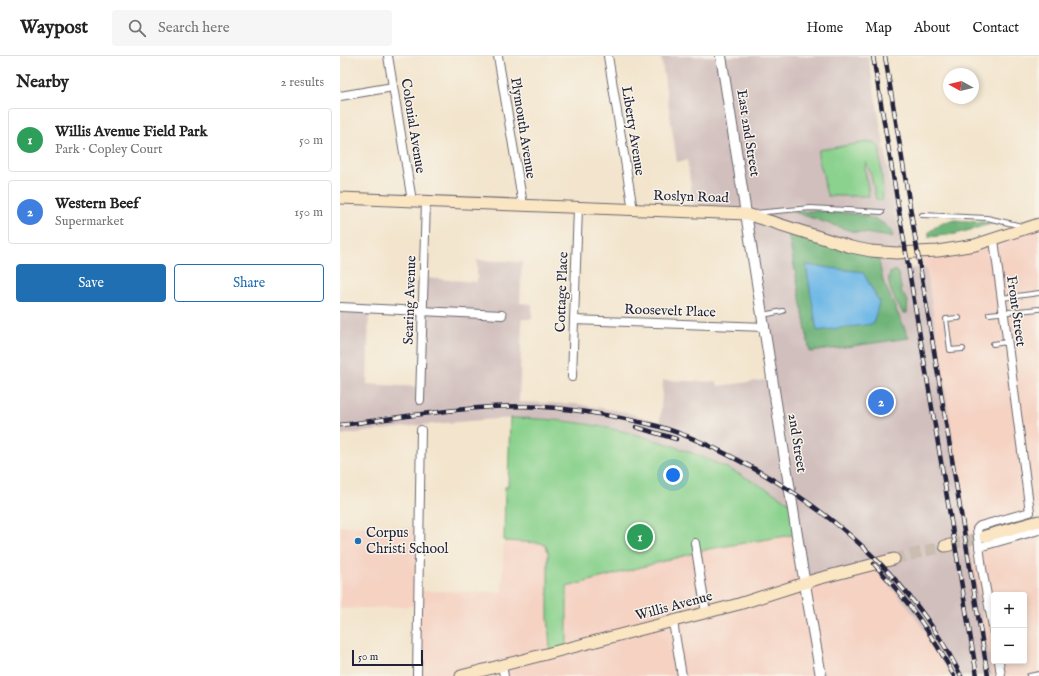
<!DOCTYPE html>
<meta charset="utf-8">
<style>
body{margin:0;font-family:"IM FELL English",serif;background:#f6f6f6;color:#222}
.controls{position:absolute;right:12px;bottom:12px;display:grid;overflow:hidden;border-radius:4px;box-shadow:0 2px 6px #0003}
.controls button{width:36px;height:36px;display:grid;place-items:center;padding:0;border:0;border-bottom:1px solid #e0e0e0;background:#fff;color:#222;font:20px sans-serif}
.compass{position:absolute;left:603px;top:12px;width:36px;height:36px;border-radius:50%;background:#fff;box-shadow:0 2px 6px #0003;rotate:278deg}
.scale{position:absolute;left:12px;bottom:10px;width:71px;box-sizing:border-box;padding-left:4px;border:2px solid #22223b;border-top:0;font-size:11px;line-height:14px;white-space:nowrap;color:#22223b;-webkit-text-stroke:3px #f7f3e8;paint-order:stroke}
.you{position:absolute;left:333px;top:419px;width:14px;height:14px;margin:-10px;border:3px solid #fff;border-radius:50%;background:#1a73e8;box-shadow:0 0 0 6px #1a73e833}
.badge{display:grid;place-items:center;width:26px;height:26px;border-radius:50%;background:#1f6fb2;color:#fff;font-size:13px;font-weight:700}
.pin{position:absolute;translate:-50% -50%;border:2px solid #fff;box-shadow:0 1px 4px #0006}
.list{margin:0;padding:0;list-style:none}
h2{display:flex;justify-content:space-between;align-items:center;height:52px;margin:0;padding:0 16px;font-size:17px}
h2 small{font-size:13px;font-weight:400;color:#767676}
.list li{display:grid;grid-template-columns:26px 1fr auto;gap:12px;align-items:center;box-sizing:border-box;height:64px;margin:0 8px 8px;padding:0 8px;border:1px solid #e0e0e0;border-radius:4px}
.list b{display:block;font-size:15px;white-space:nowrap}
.list p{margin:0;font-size:13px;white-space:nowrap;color:#767676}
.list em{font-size:13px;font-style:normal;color:#767676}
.actions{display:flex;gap:8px;padding:12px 16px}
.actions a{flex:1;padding:9px 0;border:1px solid #1f6fb2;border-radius:4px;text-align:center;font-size:14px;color:#1f6fb2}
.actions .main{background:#1f6fb2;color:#fff}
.icon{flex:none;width:22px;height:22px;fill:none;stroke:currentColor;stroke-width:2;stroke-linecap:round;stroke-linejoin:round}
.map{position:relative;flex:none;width:699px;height:620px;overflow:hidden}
header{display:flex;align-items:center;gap:24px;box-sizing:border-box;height:56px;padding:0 20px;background:#fff;border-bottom:1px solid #e0e0e0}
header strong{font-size:19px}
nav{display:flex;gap:22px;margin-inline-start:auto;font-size:14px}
.search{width:280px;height:36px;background:#f6f6f6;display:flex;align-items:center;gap:10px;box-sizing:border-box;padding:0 14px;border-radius:4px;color:#767676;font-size:15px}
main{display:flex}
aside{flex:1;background:#fff}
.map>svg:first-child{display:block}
.built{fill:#f5d2c2;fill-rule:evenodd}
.industrial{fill:#d1bfbd}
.green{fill:#8bd28e;stroke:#567a64}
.forest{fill:#70b479;stroke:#496b5a}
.water{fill:#6eb8e7;stroke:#486d91}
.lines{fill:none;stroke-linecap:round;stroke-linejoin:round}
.secondary-tunnel{stroke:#c9beb0;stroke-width:11;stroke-dasharray:11 5.5;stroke-linecap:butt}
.service-casing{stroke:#6b666e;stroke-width:6}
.minor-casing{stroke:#6b666e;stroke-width:10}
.tertiary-casing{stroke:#6b666e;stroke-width:12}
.secondary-casing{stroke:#6b666e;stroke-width:13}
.service{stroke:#fff;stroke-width:4}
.minor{stroke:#fff;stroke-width:8}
.tertiary{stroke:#fff;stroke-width:10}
.secondary{stroke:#fbe6c4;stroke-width:11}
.rail-casing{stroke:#22223b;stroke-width:4.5}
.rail{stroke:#f7f3e8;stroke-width:3;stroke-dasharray:9;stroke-linecap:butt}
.poi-dot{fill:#1f6fb2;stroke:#f7f3e8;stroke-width:1.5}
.labels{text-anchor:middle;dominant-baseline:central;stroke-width:3;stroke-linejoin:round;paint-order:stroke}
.street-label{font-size:14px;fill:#22223b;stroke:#f7f3e8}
.poi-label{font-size:14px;fill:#22223b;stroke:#f7f3e8;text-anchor:start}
</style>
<header>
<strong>Waypost</strong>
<div class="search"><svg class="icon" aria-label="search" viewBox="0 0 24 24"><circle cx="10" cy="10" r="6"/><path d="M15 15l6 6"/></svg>Search here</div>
<nav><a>Home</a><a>Map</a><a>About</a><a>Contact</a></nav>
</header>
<main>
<aside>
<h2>Nearby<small>2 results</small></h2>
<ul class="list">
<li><span class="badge" style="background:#2e9e5b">1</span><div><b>Willis Avenue Field Park</b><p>Park · Copley Court</p></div><em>50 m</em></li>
<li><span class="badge" style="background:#3f7fe0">2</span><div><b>Western Beef</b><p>Supermarket</p></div><em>150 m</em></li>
</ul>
<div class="actions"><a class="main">Save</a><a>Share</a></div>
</aside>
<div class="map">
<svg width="699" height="620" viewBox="0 0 699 620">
<rect width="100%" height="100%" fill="#f7f3e8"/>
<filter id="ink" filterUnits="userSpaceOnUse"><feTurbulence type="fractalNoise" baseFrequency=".025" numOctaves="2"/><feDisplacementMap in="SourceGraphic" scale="8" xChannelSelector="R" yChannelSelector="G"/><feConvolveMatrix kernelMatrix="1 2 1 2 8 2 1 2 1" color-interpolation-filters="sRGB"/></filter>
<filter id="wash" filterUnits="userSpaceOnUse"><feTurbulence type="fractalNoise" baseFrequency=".012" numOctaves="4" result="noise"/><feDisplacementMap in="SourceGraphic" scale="16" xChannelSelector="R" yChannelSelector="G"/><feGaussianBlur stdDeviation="0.9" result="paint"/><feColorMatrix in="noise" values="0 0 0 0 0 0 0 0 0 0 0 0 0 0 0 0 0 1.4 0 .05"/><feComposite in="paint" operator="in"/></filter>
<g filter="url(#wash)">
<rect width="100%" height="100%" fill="#f3e5cd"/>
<g class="built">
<path d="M 699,172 L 699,620 L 648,620 L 580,197 ZM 654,539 L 684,539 L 684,605 L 654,605 Z"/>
<polygon points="0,470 80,472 79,535 162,536 164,485 203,488 206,490 208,496 208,559 210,597 227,593 227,531 369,493 458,478 533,512 584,568 614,620 77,620 78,550 0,553"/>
</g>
<polygon class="industrial" points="321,0 528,0 566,212 586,212 633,510 653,620 611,620 593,587 566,548 533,512 466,528 453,449 422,429 359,399 316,384 271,372 229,365 196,362 156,363 82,369 0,379 0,251 29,252 27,328 81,331 84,222 137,226 137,204 182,206 180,247 192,248 192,263 182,263 179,346 237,348 285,356 320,366 323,324 377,326 378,330 433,323 408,154 354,152 347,104 337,106"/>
<g class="green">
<path d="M 528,86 L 535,86 L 540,93 C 539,109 545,132 542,145 L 536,143 L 531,119 L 526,106 L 525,113 L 529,140 L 488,140 C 484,132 485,128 483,119 C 482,111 476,103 479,94 Z"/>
<path d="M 170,362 C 272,362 368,394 453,449 L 458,478 L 369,493 L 227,531 L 227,593 L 210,597 L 208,559 L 208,496 L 206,490 L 201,487 L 164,485 L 165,431 L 168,430 Z"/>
</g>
<g class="forest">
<path d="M 474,155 C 495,156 547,156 553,180 L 551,181 L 511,175 L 454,156 Z"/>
<polygon points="615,164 654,167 616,178 589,181 589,176 601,167"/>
<polygon points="447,171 537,196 543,225 569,282 470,296"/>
<path d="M 556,214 L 559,220 L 562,237 L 568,245 L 567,257 L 563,257 C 556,246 545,230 550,217 Z"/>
</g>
<polygon class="water" points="466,209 523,216 539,246 533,268 477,275"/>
</g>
<g filter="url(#ink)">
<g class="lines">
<g class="secondary-tunnel">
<polyline points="610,489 645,480"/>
<polyline points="554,503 605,490"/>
</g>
<g class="service-casing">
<g id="service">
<polyline points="415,157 471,152 542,156"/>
<polyline points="582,159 647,162 682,170"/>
<polyline points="662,242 699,237"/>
<polyline points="649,258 699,253"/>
<polyline points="423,259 443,255"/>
<polyline points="619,262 606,263 610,294 623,293"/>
<polyline points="653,288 667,286"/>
<polyline points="689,620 699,618"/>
</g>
</g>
<g class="minor-casing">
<g id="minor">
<polyline points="48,0 72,145"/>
<polyline points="158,0 183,149"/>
<polyline points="268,0 293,154"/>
<polyline points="0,40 53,31"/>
<polyline points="654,184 690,456 640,470 637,473 642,513 654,576"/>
<polyline points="0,251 162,259"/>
<polyline points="234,264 425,271"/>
<polyline points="232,321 238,152"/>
<polyline points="80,344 86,145"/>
<polyline points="355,487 366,557"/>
<polyline points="639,491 699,474"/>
<polyline points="333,566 342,620"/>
<polyline points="659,605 661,620"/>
<polyline points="162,610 164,620"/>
<polyline points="77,620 81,374"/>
</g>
</g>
<g class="tertiary-casing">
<polyline id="tertiary" points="381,0 463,517 481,620"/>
</g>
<g class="secondary-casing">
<g id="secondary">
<polyline points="0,142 407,158 511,191 531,195 556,197 598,195 635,189 699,168"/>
<polyline points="645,480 699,465"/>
<polyline points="605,490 610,489"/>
<polyline points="121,620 399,548 477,523 554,503"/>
</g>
</g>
<use href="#service" class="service"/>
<use href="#minor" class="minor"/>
<use href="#tertiary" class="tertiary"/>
<use href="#secondary" class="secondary"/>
<g class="rail-casing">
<g id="rail">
<polyline points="533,0 637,620"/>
<polyline points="545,0 648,620"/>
<path d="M 0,369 C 69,361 148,345 217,352 C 251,356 285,362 317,370 C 353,380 388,398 420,416 C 505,465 577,532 621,620"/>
<polyline points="296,371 336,383"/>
<path d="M 534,508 C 566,542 593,579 614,620"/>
</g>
</g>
<use href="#rail" class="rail"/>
</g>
</g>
<circle class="poi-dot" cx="18" cy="485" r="4"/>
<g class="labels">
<g class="street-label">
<text transform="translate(73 70) rotate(81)">Colonial Avenue</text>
<text transform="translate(183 72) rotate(81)">Plymouth Avenue</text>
<text transform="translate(293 75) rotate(81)">Liberty Avenue</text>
<text transform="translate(408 77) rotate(81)">East 2nd Street</text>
<text transform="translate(351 141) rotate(2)">Roslyn Road</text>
<text transform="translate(222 236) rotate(-88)">Cottage Place</text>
<text transform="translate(70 244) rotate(-88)">Searing Avenue</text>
<text transform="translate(330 255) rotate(2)">Roosevelt Place</text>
<text transform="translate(676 255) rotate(82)">Front Street</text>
<text transform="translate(457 387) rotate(81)">2nd Street</text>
<text transform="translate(334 550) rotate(-15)">Willis Avenue</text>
</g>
<g class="poi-label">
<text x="26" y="477">Corpus<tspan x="26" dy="16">Christi School</tspan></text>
</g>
</g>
</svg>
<div class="controls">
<button>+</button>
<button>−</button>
</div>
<svg class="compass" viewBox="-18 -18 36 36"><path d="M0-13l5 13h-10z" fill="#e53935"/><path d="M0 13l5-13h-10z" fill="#767676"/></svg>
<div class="scale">50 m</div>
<div class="you"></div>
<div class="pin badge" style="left:300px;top:481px;background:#2e9e5b">1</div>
<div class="pin badge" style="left:541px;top:346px;background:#3f7fe0">2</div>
</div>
</main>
